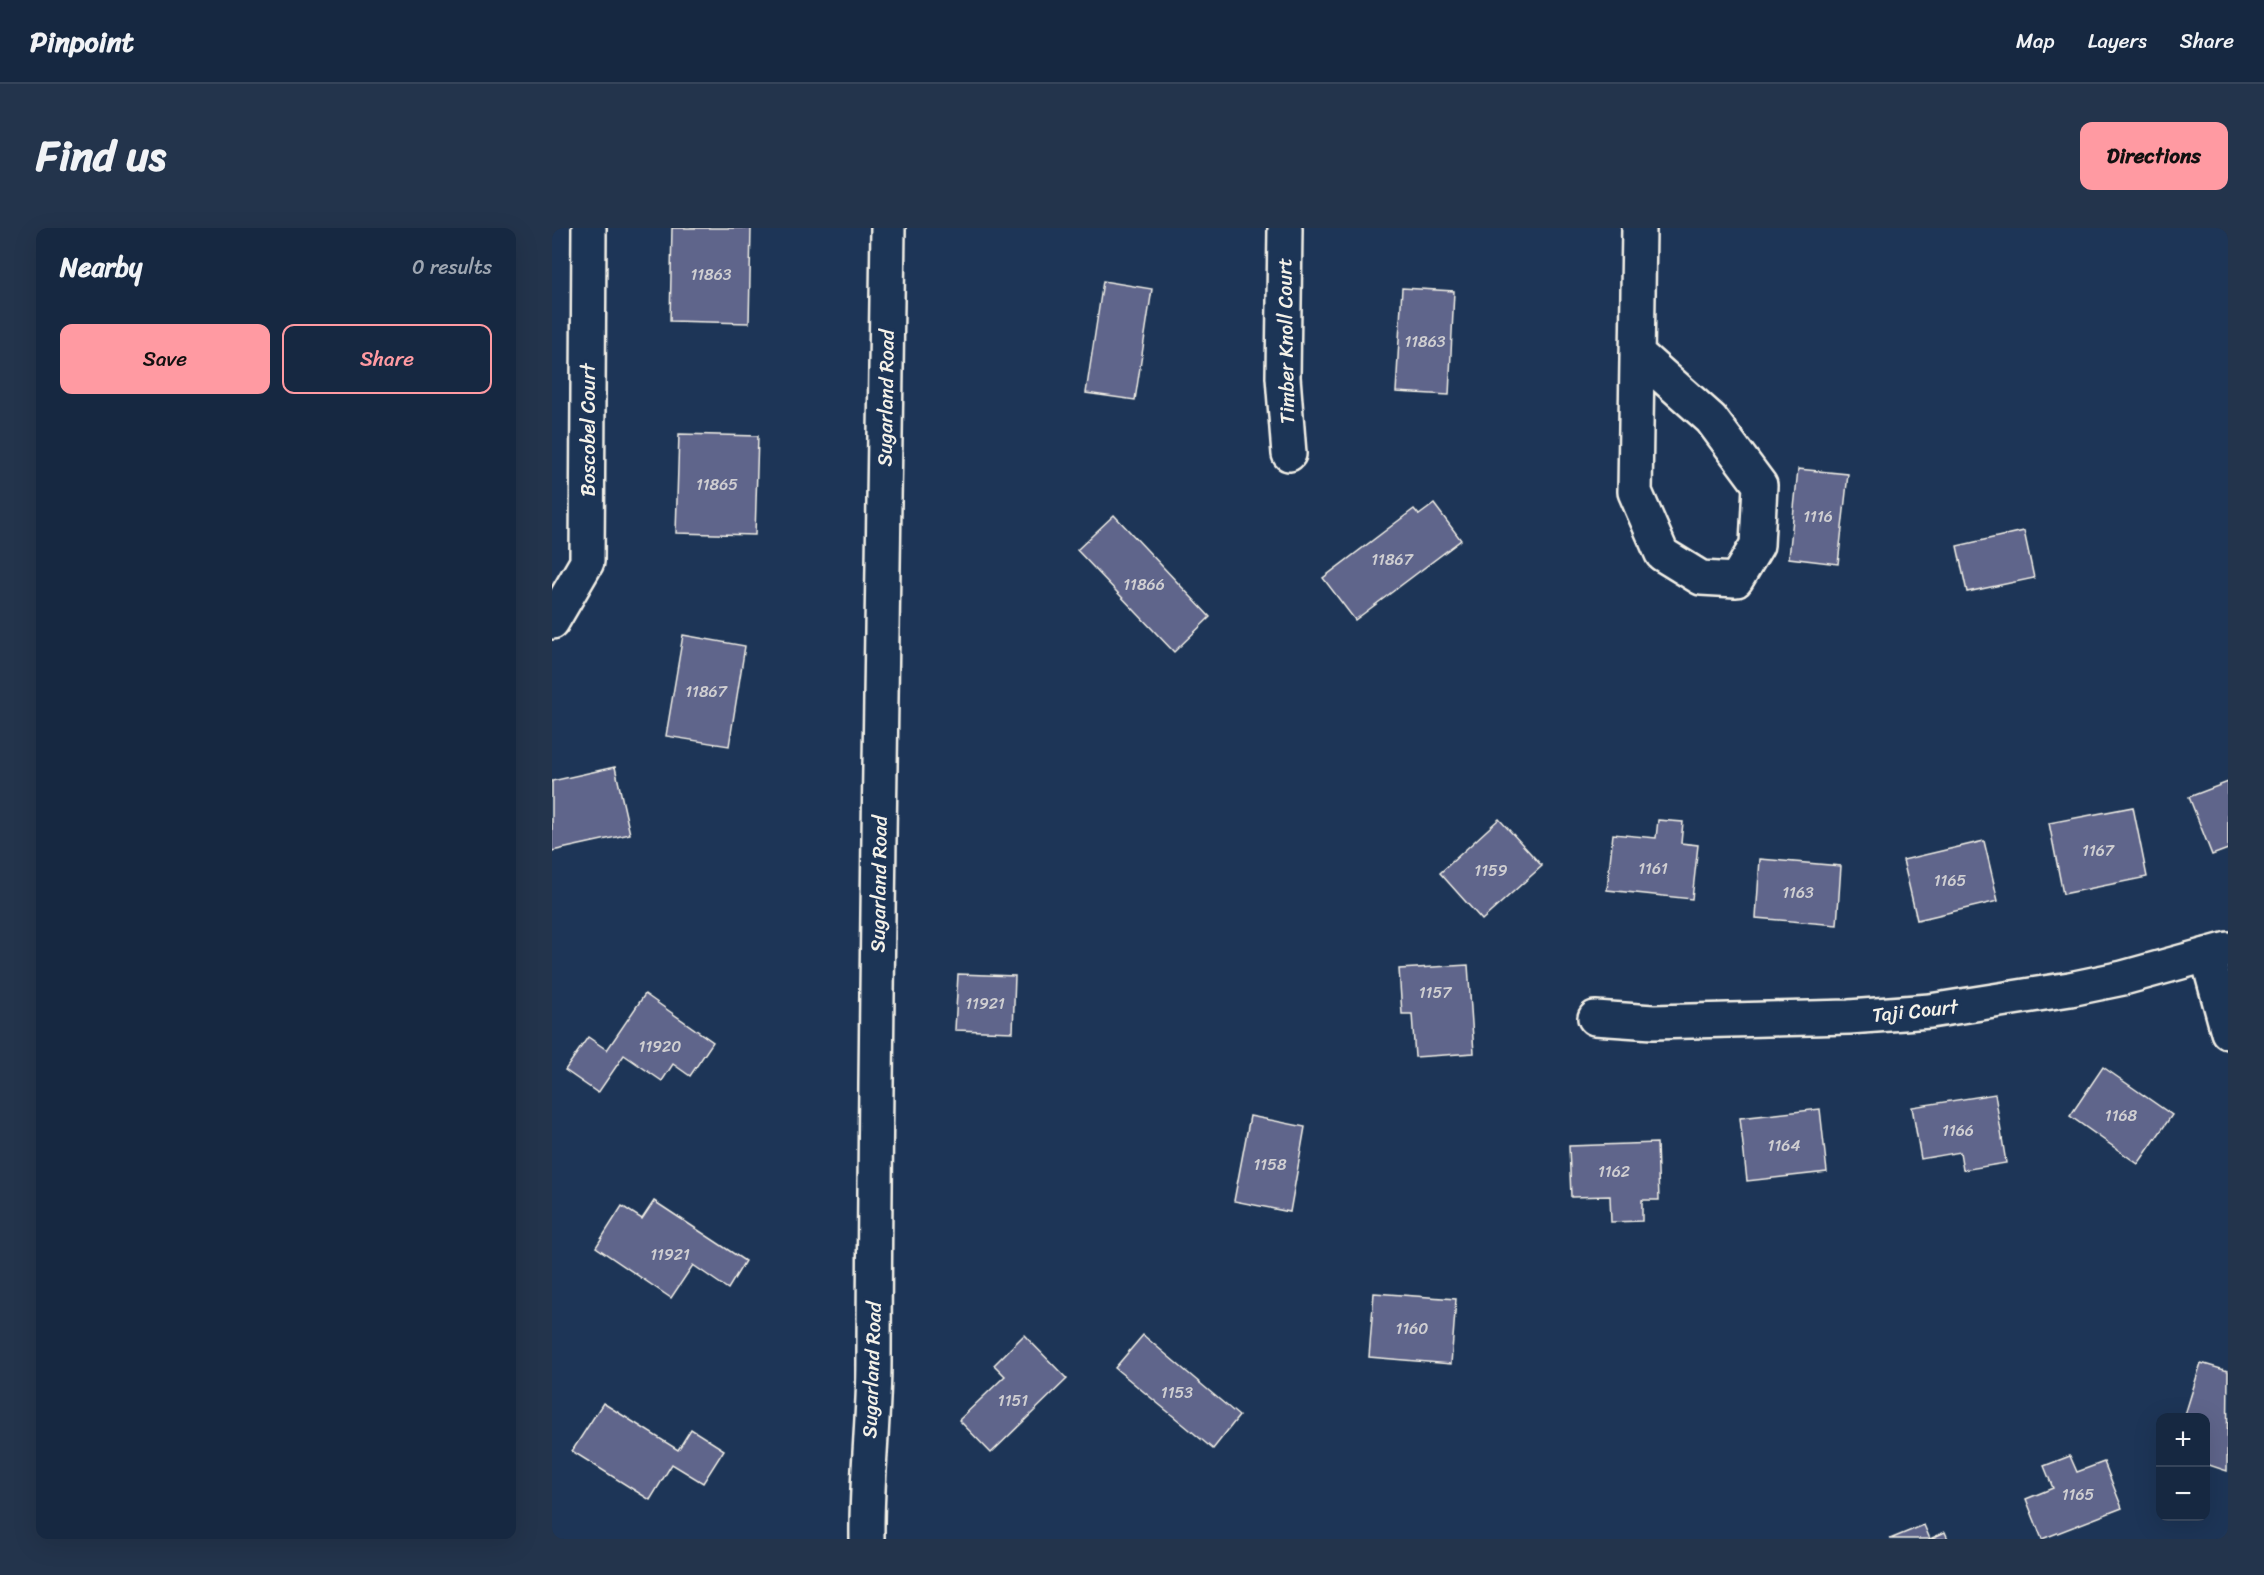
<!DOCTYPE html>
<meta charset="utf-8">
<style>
body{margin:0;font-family:Sriracha,sans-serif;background:#23344c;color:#f1f3f6}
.controls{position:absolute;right:18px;bottom:18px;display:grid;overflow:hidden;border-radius:12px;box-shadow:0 6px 24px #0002}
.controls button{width:54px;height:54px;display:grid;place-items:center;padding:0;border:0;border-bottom:2px solid #35445a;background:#162841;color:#f1f3f6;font:30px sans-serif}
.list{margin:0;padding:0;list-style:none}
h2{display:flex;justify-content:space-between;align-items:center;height:78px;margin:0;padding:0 24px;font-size:26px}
h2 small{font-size:20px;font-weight:400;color:#9ea6b1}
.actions{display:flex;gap:12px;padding:18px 24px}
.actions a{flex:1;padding:14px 0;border:2px solid #ff9aa2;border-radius:12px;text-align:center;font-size:21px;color:#ff9aa2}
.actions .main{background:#ff9aa2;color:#111}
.map{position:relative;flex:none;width:1676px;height:1311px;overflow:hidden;border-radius:12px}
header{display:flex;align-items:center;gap:36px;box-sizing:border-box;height:84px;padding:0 30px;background:#162841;border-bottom:2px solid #35445a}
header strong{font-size:28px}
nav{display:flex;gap:33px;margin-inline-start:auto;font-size:21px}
.intro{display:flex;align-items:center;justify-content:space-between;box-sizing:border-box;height:144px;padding:0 36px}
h1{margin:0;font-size:42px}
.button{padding:15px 27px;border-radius:12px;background:#ff9aa2;color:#111;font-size:21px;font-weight:700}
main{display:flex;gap:36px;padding:0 36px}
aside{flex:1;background:#162841;border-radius:12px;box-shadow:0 6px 24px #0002}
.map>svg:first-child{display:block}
.building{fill:#5f658b;stroke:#f4f1e8;stroke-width:1.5}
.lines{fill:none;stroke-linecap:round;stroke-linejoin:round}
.minor-casing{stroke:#f4f1e8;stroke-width:38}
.tertiary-casing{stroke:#f4f1e8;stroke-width:38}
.minor{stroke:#1d3557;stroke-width:33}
.tertiary{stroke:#1d3557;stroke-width:33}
.labels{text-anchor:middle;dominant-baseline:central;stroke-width:6;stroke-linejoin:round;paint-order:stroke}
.number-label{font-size:16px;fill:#cfced1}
.street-label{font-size:20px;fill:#f4f1e8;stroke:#1d3557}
</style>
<header>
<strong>Pinpoint</strong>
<nav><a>Map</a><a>Layers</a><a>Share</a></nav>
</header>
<div class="intro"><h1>Find us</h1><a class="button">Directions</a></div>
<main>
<aside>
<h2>Nearby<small>0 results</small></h2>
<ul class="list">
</ul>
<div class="actions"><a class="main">Save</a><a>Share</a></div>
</aside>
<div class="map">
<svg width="1676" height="1311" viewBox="0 0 1676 1311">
<rect width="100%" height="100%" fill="#1d3557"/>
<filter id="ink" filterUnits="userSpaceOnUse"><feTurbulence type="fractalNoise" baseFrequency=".0167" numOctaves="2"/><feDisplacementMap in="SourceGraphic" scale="12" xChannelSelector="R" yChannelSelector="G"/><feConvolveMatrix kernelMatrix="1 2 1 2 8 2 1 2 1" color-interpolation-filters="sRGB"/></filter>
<g filter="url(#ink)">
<g class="building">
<polygon points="120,0 199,0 197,95 118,93"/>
<polygon points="551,53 600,61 583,172 534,165"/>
<polygon points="850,60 902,63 897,167 844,164"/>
<polygon points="127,206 206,208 203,307 124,305"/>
<polygon points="1246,241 1296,246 1286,336 1237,330"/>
<polygon points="882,276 909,312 803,392 771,350 862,281 867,287"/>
<polygon points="562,287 658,389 622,424 525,322"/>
<polygon points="1472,303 1482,350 1415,364 1405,318"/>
<polygon points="131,407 193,418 177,518 114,508"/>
<polygon points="63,539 78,606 0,623 0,553"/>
<polygon points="1676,554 1676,621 1660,627 1637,569"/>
<polygon points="1581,579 1595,649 1511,666 1497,595"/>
<polygon points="947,591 990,638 930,692 888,645"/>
<polygon points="1106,592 1131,594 1129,615 1146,617 1140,671 1055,662 1061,606 1104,610"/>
<polygon points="1432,613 1446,673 1365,692 1351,632"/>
<polygon points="1208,631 1289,638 1285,697 1204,690"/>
<polygon points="916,737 922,825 863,829 860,786 850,786 847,741"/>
<polygon points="406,746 463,748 461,804 403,802"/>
<polygon points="93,766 161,814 138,848 121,836 110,853 72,827 46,865 13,842 36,809 55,822"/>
<polygon points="1551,839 1620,887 1586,936 1518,888"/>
<polygon points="1443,866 1454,935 1411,942 1408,924 1369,931 1360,879"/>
<polygon points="1268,881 1275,944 1195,953 1188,890"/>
<polygon points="698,888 753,899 738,984 682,973"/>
<polygon points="1105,915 1107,972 1090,972 1090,993 1059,994 1058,968 1019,969 1017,918"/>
<polygon points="102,973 193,1033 176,1061 141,1037 119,1070 44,1019 70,978 90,991"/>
<polygon points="822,1065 904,1071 899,1136 817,1129"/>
<polygon points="472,1107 515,1151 439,1225 407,1192 453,1148 442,1137"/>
<polygon points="591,1107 687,1188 661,1221 563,1140"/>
<polygon points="1649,1135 1676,1143 1675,1243 1654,1236 1654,1190 1632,1190"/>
<polygon points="51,1175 126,1222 139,1201 172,1222 151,1255 120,1236 98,1272 20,1223"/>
<polygon points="1518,1228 1525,1244 1552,1234 1570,1280 1490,1311 1474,1271 1501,1260 1492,1238"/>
<polygon points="1372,1297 1378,1311 1393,1304 1396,1311 1338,1311"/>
</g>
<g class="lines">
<g class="minor-casing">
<g id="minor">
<polyline points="733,0 731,149 737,226"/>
<polyline points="1085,125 1159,191 1208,257 1205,317 1184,352 1149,350 1110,326 1083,264 1087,0"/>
<polyline points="0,394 35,334 37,0"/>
<polyline points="1655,727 1676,804"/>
<polyline points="1043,790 1101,794 1297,789 1378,783 1518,761 1571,750 1676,721"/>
</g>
</g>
<g class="tertiary-casing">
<path id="tertiary" d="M 315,1311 C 314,1252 322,1193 322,1133 C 323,756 331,378 336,0"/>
</g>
<use href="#minor" class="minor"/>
<use href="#tertiary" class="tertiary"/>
</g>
</g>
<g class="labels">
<g class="number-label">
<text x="159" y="46">11863</text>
<text x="873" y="113">11863</text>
<text x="165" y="256">11865</text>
<text x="1266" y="288">1116</text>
<text x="840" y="331">11867</text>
<text x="592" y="356">11866</text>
<text x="154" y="463">11867</text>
<text x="1546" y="622">1167</text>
<text x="1101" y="640">1161</text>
<text x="939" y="642">1159</text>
<text x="1398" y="652">1165</text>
<text x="1246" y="664">1163</text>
<text x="883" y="764">1157</text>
<text x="433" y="775">11921</text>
<text x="108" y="818">11920</text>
<text x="1569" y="887">1168</text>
<text x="1406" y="902">1166</text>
<text x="1232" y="917">1164</text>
<text x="718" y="936">1158</text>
<text x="1062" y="943">1162</text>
<text x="118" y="1026">11921</text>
<text x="860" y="1100">1160</text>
<text x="625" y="1164">1153</text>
<text x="461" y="1172">1151</text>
<text x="1526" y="1266">1165</text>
</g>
<g class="street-label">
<text transform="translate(734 113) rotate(-91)">Timber Knoll Court</text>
<text transform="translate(334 170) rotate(-89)">Sugarland Road</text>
<text transform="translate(36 202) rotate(-90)">Boscobel Court</text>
<text transform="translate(327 656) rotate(-89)">Sugarland Road</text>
<text transform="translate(1363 783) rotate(-6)">Taji Court</text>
<text transform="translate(320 1142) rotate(-88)">Sugarland Road</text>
</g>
</g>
</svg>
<div class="controls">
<button>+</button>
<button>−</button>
</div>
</div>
</main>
